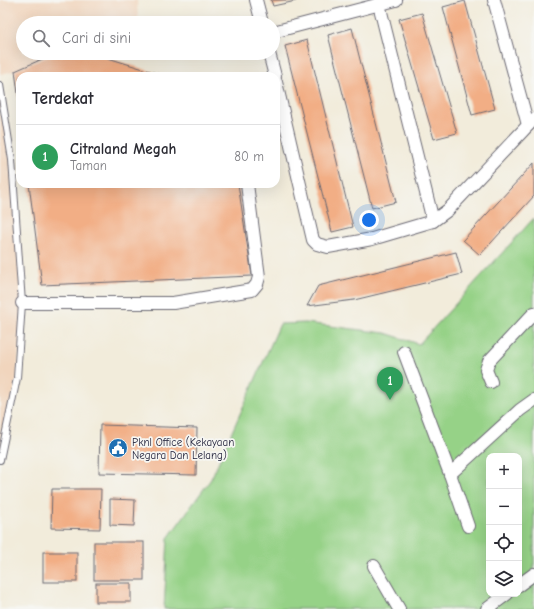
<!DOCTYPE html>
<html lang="id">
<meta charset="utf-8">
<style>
body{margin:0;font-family:"Comic Neue",sans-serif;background:#f7f7f7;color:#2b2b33}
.controls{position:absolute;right:12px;bottom:12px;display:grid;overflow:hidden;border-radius:8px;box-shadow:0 4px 16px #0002}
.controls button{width:36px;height:36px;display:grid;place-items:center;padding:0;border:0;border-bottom:1px solid #e1e1e2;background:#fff;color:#2b2b33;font:20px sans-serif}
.you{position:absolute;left:369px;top:220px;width:14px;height:14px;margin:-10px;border:3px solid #fff;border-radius:50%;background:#1a73e8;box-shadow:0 0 0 6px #1a73e833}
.badge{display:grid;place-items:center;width:26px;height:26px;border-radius:50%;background:#0b8043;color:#fff;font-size:13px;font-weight:700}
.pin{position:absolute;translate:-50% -33px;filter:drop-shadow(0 1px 2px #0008)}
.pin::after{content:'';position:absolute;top:21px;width:14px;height:12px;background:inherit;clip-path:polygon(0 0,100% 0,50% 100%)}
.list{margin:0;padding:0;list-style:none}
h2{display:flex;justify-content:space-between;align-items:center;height:52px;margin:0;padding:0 16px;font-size:17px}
h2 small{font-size:13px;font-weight:400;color:#7c7c81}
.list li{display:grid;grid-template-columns:26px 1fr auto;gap:12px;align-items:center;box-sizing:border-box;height:64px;padding:0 16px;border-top:1px solid #e1e1e2}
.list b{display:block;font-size:15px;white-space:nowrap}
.list p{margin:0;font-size:13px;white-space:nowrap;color:#7c7c81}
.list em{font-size:13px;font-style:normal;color:#7c7c81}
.icon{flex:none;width:22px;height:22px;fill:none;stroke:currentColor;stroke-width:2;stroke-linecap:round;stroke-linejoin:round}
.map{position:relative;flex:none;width:534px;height:609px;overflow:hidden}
.search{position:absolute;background:#fff;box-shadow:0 4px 16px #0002;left:16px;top:16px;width:264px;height:44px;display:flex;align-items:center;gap:10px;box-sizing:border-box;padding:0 14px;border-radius:22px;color:#7c7c81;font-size:15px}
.panel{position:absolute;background:#fff;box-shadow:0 4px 16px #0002;left:16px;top:72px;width:264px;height:116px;border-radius:12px}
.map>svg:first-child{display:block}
.built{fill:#f1d5bd}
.green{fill:#96d287;stroke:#5c7a61;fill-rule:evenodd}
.building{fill:#f2ae85}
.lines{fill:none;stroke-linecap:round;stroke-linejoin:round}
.service-casing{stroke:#6b6973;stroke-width:8}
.minor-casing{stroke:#6b6973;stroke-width:14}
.service{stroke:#fff;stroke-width:6}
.minor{stroke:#fff;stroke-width:12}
.labels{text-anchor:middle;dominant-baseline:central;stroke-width:3.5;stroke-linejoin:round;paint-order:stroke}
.poi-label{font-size:11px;fill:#22223b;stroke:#f6f6f2;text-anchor:start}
</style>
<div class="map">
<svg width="534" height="609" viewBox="0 0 534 609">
<rect width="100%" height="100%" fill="#f6f6f2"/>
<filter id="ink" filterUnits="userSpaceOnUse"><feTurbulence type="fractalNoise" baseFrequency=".025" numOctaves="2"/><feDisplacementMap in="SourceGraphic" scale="8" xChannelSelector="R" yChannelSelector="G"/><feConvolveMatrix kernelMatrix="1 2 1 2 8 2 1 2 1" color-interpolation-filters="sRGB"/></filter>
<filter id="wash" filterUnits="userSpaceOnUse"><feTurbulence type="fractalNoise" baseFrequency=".012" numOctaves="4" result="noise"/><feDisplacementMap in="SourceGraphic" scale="16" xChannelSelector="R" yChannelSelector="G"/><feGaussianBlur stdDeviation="0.9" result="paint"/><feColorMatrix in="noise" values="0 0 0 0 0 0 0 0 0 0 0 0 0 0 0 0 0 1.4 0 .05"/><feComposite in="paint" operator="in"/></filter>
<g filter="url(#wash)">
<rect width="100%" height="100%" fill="#f2ecdb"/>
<g class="built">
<polygon points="0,0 137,0 138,23 23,23 23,53 56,53 15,71 0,74"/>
<polygon points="0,85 12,160 22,303 17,378 0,460"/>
</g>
<path class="green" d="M 534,218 L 534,609 L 164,609 L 168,538 L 211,479 L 280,324 L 306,323 L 385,333 L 419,344 ZM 489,456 L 519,456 L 519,594 L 489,594 Z"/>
<g id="blocks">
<g class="building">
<polygon points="271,0 296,0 296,1 273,6"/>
<polygon points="465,1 495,109 472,115 443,7"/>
<polygon points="422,13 457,133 434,139 399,19"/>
<polygon points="352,28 396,202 372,208 328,35"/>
<polygon points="307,40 353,227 332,232 285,46"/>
<polygon points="56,53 92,53 166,76 20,76 19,101 15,71"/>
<polygon points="534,163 534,196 480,255 463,240"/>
<polygon points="29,184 238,184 252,276 42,285"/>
<polygon points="456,252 462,274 354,300 307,306 318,286"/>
<polygon points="100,425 197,428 196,475 99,473"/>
<polygon points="52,489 101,489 100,529 51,528"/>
<polygon points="110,499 135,500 134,526 110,525"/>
<rect x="94" y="542" width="50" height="38"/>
<rect x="43" y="552" width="34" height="30"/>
<rect x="96" y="583" width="35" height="19"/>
</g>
</g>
</g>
<g filter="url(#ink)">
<use href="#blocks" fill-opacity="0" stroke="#6b6973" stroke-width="1"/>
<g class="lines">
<g class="service-casing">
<polyline id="service" points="0,85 12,160 22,303 17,378 0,460"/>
</g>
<g class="minor-casing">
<g id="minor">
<polyline points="256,0 262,23"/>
<polyline points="494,0 528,125"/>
<polyline points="379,4 433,221"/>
<polyline points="273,32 396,0"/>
<polyline points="269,53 275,76"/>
<polyline points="276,82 313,240 317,244 328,247 372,239 433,221 448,210 534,119"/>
<polyline points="22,303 173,303 252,290 257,284 259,277 247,184"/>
<polyline points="404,352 450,474 468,526"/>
<polyline points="491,382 486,370 489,361 534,313"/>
<polyline points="450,474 520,410 534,400"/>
<polyline points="374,566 399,609"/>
<polyline points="519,585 534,574"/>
<polyline points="487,609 507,594"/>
</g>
</g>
<use href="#service" class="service"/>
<use href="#minor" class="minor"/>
</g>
</g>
<defs>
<g id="civic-disc" transform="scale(1)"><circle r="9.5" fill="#1f6fb2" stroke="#f6f6f2"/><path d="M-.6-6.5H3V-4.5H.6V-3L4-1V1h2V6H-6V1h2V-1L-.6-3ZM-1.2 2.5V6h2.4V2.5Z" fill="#fff"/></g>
</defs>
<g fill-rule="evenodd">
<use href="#civic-disc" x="118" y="448"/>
</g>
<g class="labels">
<g class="poi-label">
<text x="132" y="442">Pknl Office (Kekayaan<tspan x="132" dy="13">Negara Dan Lelang)</tspan></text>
</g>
</g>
</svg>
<div class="controls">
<button>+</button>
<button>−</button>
<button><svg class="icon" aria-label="locate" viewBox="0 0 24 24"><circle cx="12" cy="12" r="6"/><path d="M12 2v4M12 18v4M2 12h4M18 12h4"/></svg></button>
<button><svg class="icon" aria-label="layers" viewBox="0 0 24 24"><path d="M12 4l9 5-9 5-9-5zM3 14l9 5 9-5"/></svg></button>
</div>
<div class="you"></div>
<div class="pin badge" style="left:390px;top:400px;background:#2e9e5b">1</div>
<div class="search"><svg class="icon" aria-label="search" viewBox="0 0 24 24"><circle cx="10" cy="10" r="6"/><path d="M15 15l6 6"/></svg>Cari di sini</div>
<section class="panel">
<h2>Terdekat<small></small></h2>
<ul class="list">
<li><span class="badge" style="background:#2e9e5b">1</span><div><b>Citraland Megah</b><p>Taman</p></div><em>80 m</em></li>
</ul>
</section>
</div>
